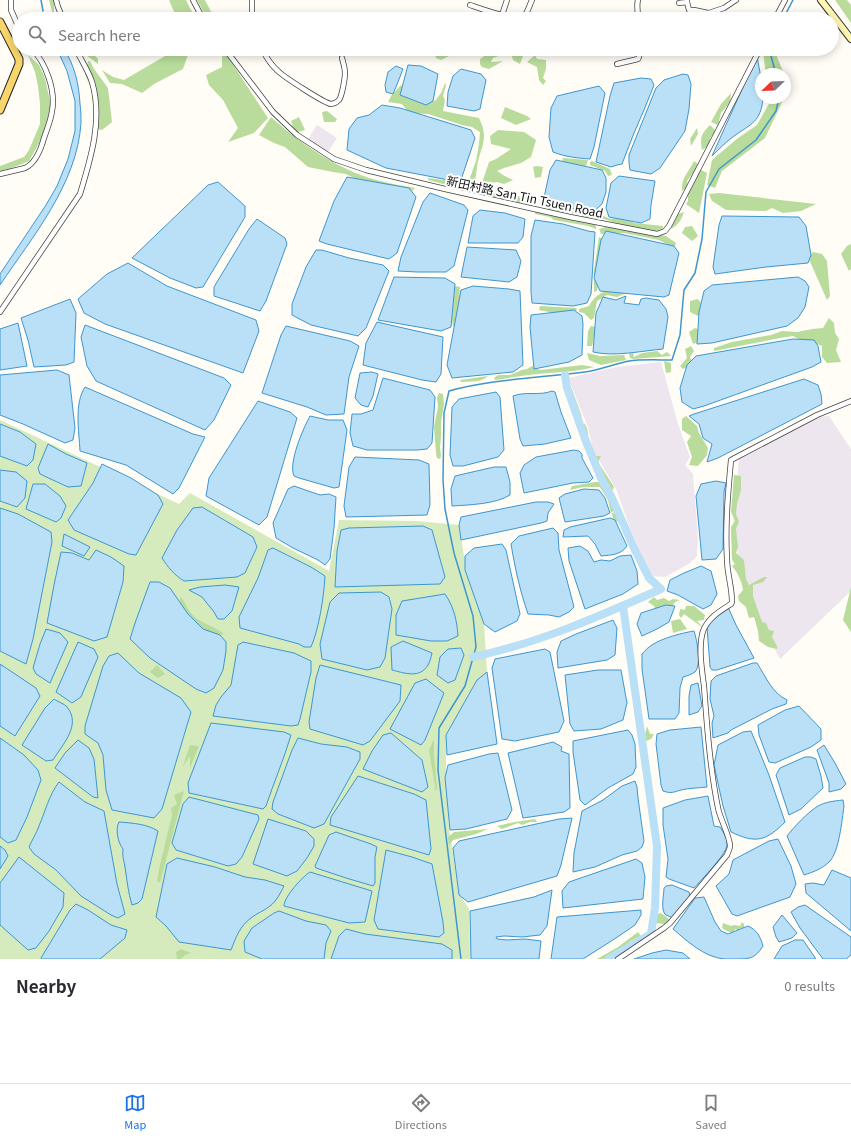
<!DOCTYPE html>
<meta charset="utf-8">
<style>
body{margin:0;font-family:Georgia,"Noto Sans SC",serif;background:#f2f2f3;color:#2b2b33}
.compass{position:absolute;left:755px;top:68px;width:36px;height:36px;border-radius:50%;background:#fff;box-shadow:0 2px 10px #0003;rotate:247deg}
.list{margin:0;padding:0;list-style:none}
h2{display:flex;justify-content:space-between;align-items:center;height:52px;margin:0;padding:0 16px;font-size:17px}
h2 small{font-size:13px;font-weight:400;color:#7c7c81}
.icon{flex:none;width:22px;height:22px;fill:none;stroke:currentColor;stroke-width:2;stroke-linecap:round;stroke-linejoin:round}
.map{position:relative;flex:none;width:851px;height:959px;overflow:hidden}
.search{position:absolute;background:#fff;box-shadow:0 2px 10px #0003;left:12px;right:12px;top:12px;height:44px;display:flex;align-items:center;gap:10px;box-sizing:border-box;padding:0 14px;border-radius:22px;color:#7c7c81;font-size:15px}
.sheet{height:124px;background:#fff}
nav{display:flex;justify-content:space-around;align-items:center;box-sizing:border-box;height:56px;border-top:1px solid #e1e1e2;background:#fff;font-size:11px;color:#7c7c81}
nav a{display:grid;justify-items:center;gap:2px}
nav .on{color:#1a73e8}
.map>svg:first-child{display:block}
.industrial{fill:#eee6ef}
.green{fill:#d5ebbd}
.forest{fill:#b9dc9c}
.water{fill:#b9e0f7;stroke:#3f96cf}
.lines{fill:none;stroke-linecap:round;stroke-linejoin:round}
.stream{stroke:#3f96cf;stroke-width:1.5}
.river{stroke:#b9e0f7;stroke-width:8}
.street-casing{stroke:#444;stroke-width:6}
.secondary-casing{stroke:#333;stroke-width:8}
.primary-casing{stroke:#222;stroke-width:9}
.street{stroke:#fff;stroke-width:4.5}
.secondary{stroke:#fff6b0;stroke-width:6}
.primary{stroke:#f9d66b;stroke-width:7}
.labels{text-anchor:middle;dominant-baseline:central;stroke-width:4;stroke-linejoin:round;paint-order:stroke}
.street-label{font-size:12px;fill:#111;stroke:#fff}
</style>
<div class="map">
<svg width="851" height="959" viewBox="0 0 851 959">
<rect width="100%" height="100%" fill="#fffdf5"/>
<g class="industrial">
<polygon points="317,125 337,138 328,152 308,139"/>
<polygon points="661,362 678,424 690,457 685,465 693,474 698,537 697,556 689,564 665,577 651,576 630,529 617,491 593,450 588,427 568,378 617,367"/>
<polygon points="829,416 851,449 851,591 780,659 754,611 741,572 733,526 739,458 815,417"/>
</g>
<polygon class="green" points="0,420 179,504 190,493 329,571 339,520 416,521 459,525 465,562 484,624 487,672 476,682 446,735 446,773 449,828 459,893 469,909 470,959 0,959"/>
<g class="forest">
<polygon points="49,0 54,0 54,12 58,19 54,19"/>
<polygon points="169,0 186,0 191,10 199,19 190,19 187,15 184,19 177,19"/>
<path d="M 197,0 L 205,0 L 215,19 C 205,19 202,8 197,0 Z"/>
<polygon points="835,0 847,0 851,5 851,23"/>
<polygon points="78,49 89,49 98,59 98,64"/>
<polygon points="177,49 190,49 183,69 154,84 142,93 122,84 110,83 102,70 113,77 124,80"/>
<polygon points="215,49 222,49 230,60 268,118 254,133 228,142 238,128 223,100 209,85 206,75 222,67 222,56"/>
<polygon points="434,49 450,49 455,53 441,60 436,58"/>
<polygon points="763,49 776,49 775,52 784,74 766,74 764,60"/>
<polygon points="504,50 512,51 523,56 520,64 513,60 511,53 504,54 493,58 491,62 503,61 489,69 482,67 480,64 480,59 487,54 491,56"/>
<polygon points="28,55 39,65 45,78 51,106 43,136 29,161 2,172 0,174 0,166 24,157 29,150 40,124 40,104 38,86 35,72"/>
<polygon points="535,55 537,59 546,60 546,69 543,78 546,81 543,85 539,80 537,67 527,62"/>
<polygon points="88,61 90,61 94,69 108,88 112,122 102,130 96,129 98,116 93,103 92,91 85,74"/>
<path d="M 445,83 L 446,85 L 443,96 L 445,100 L 443,111 L 479,118 C 490,140 480,147 477,167 C 476,175 475,184 474,192 L 428,180 L 428,178 L 468,183 L 476,161 L 479,144 L 480,132 L 472,127 L 462,125 L 428,114 L 409,113 L 402,104 L 388,102 L 391,96 L 401,85 L 405,93 L 435,101 L 441,93 Z"/>
<polygon points="731,93 730,102 721,113 718,125 711,122 721,104"/>
<polygon points="771,98 784,98 765,138 722,171 715,188 707,185 712,160 738,138 757,125 771,100"/>
<polygon points="505,107 527,116 531,119 516,125 501,118"/>
<polygon points="327,111 337,119 335,122 324,122 322,112"/>
<path d="M 271,117 C 301,144 337,169 376,180 C 389,183 402,186 415,188 L 408,195 L 372,187 L 346,174 L 333,172 L 308,167 L 285,147 L 274,143 L 259,135 Z"/>
<polygon points="299,117 305,130 298,132 293,127 291,121"/>
<path d="M 710,125 L 716,131 L 710,138 L 710,145 L 702,150 C 700,137 701,134 710,125 Z"/>
<polygon points="697,128 698,134 691,146 690,139"/>
<polygon points="498,130 524,132 536,140 531,157 521,163 504,168 497,171 503,175 513,180 504,184 497,182 490,183 491,191 499,193 517,194 523,201 520,203 478,195 489,162 496,159 511,149 491,144 490,136"/>
<polygon points="563,158 588,160 586,166 562,162"/>
<polygon points="592,161 610,169 612,175 608,176 605,171 590,165 590,162"/>
<path d="M 694,161 L 699,165 L 687,181 L 688,186 L 682,191 C 681,177 689,172 694,161 Z"/>
<polygon points="536,166 543,167 541,177 535,178 533,167"/>
<polygon points="699,169 707,173 699,213 686,204 688,201 688,191"/>
<polygon points="524,193 534,195 532,201 535,205 526,205 526,200"/>
<polygon points="719,193 816,204 801,211 783,213 772,208 766,211 726,210 712,201 709,194"/>
<polygon points="546,206 554,207 579,213 579,215 566,212 547,209"/>
<polygon points="601,209 601,215 611,219 618,217 635,223 663,226 663,228 656,231 622,225 604,219 582,217 582,215 586,213 593,214"/>
<polygon points="535,211 596,224 596,229 588,226 554,220 550,217 535,214"/>
<path d="M 684,212 C 682,219 678,225 671,229 L 678,214 Z"/>
<polygon points="609,226 666,236 676,243 674,248 659,240 624,233 601,234 599,229"/>
<polygon points="692,226 698,236 692,241 682,233 685,227"/>
<polygon points="599,237 605,240 597,291 594,292 594,270"/>
<polygon points="851,244 851,269 849,271 841,254 847,246"/>
<polygon points="813,252 822,254 827,261 830,296 827,300 808,257"/>
<polygon points="455,286 460,287 457,326 453,326 452,319"/>
<path d="M 612,288 L 629,292 L 617,297 L 607,295 L 597,301 L 594,318 L 591,320 L 584,313 L 579,312 L 579,309 L 589,306 C 595,295 601,293 612,288 Z"/>
<polygon points="698,299 703,306 698,316 690,312 690,301"/>
<polygon points="540,306 577,308 575,314 559,314 539,310"/>
<polygon points="829,318 834,323 835,333 839,339 836,350 841,362 827,363 822,357 822,346 812,342 806,343 793,336 780,338 714,351 714,348 732,342 771,335 782,331 797,332 812,329 823,328"/>
<polygon points="591,326 596,327 592,346 587,346 588,331"/>
<polygon points="695,328 701,330 702,340 693,344 689,332"/>
<polygon points="691,346 694,351 690,357 693,364 683,369 680,366 687,358 685,349"/>
<polygon points="657,351 662,355 667,352 671,356 633,359 630,358 629,354 633,352 634,357 642,353"/>
<polygon points="587,353 600,356 624,355 626,360 601,365 589,360"/>
<polygon points="664,361 671,363 671,372 666,373"/>
<path d="M 582,365 L 594,367 C 575,372 557,372 538,374 C 524,375 509,378 495,380 L 494,378 L 498,375 L 510,375 L 522,370 L 527,369 L 532,366 L 540,370 Z"/>
<path d="M 488,376 C 481,383 470,381 461,382 L 460,380 Z"/>
<polygon points="571,387 581,414 582,423 571,393 570,388"/>
<polygon points="439,393 443,394 444,404 441,423 441,437 440,448 441,456 440,459 437,458 436,453 434,427 438,407 437,398"/>
<polygon points="686,416 697,426 699,433 708,448 707,455 698,466 689,465 692,457 687,442 691,436 682,430 682,419"/>
<polygon points="584,423 587,428 590,447 584,447 579,430 583,427"/>
<polygon points="593,452 596,456 601,456 598,462 614,487 612,491 608,486 596,461 590,456"/>
<path d="M 734,475 L 741,476 L 741,490 L 737,504 L 736,514 L 739,522 L 736,529 L 738,547 L 736,553 L 744,560 L 746,579 L 749,585 L 764,577 L 767,577 L 763,582 L 753,585 L 753,596 L 762,622 L 766,623 L 769,630 L 774,631 L 772,637 L 777,646 L 777,649 L 768,647 L 759,641 L 758,631 L 754,617 L 749,618 L 746,607 L 739,601 L 738,596 L 743,590 C 742,582 738,573 732,566 L 735,564 L 732,560 L 731,527 L 735,521 L 731,512 Z"/>
<polygon points="595,482 600,482 601,485 604,485 606,493 616,502 618,507 611,513 608,500 600,487 583,487 570,490 572,486"/>
<polygon points="620,511 622,514 626,526 623,529 618,521 614,523 612,513"/>
<polygon points="851,587 851,632 843,620"/>
<path d="M 180,597 C 185,600 186,607 190,612 C 199,624 214,625 224,634 L 212,636 L 200,629 L 180,605 Z"/>
<polygon points="654,597 657,600 664,598 669,601 673,599 680,600 675,602 668,613 656,611 654,606 648,602"/>
<polygon points="686,606 694,606 705,615 704,620 697,621 700,624 702,627 684,614 681,618 679,615 680,609 685,610"/>
<polygon points="680,619 687,629 673,633 671,621"/>
<polygon points="157,665 165,674 158,678 150,672"/>
<polygon points="647,726 650,734 654,734 651,739 646,741 645,734"/>
<polygon points="434,739 434,755 437,788 436,792 429,750"/>
<polygon points="190,745 199,746 190,768 190,756 183,766"/>
<polygon points="184,791 160,883 157,881 160,865 172,815 171,808 177,804 174,795"/>
<polygon points="535,819 537,822 530,822 522,825 518,823 502,829 497,826 515,822"/>
<polygon points="488,829 476,834 453,840 449,846 448,837 454,832"/>
<polygon points="660,913 664,915 672,922 669,927 664,924 655,923 657,915"/>
<path d="M 742,922 L 744,924 L 744,928 L 740,928 L 739,931 L 735,929 L 734,933 C 729,932 726,931 722,928 L 723,923 L 731,926 L 734,925 L 740,926 Z"/>
<polygon points="638,932 641,936 631,941 611,959 597,959 618,947"/>
<polygon points="181,949 191,953 185,955 181,959 177,959 176,952"/>
</g>
<g class="water">
<path d="M 57,49 L 64,49 C 75,66 79,85 80,104 C 81,110 81,117 81,123 C 77,184 33,236 0,285 L 0,274 L 46,205 L 57,186 L 68,159 L 75,131 L 75,101 L 67,71 Z"/>
<path d="M 757,56 L 761,78 L 761,98 L 763,98 C 761,122 751,124 734,136 C 726,142 719,149 712,156 Z"/>
<polygon points="408,65 421,66 438,74 433,101 426,105 400,95"/>
<polygon points="396,66 403,69 396,87 393,94 386,92 385,85 388,72"/>
<polygon points="461,69 481,74 486,80 480,109 474,111 447,106 448,92 453,76"/>
<polygon points="683,74 688,75 691,84 689,109 685,131 660,168 651,174 630,170 629,163 629,155 656,88 664,80"/>
<polygon points="641,78 651,79 654,85 644,110 634,133 622,164 617,165 611,167 596,162 610,96 614,83"/>
<path d="M 599,86 L 605,93 L 594,147 L 590,159 C 577,158 566,157 553,152 L 549,137 L 551,108 L 557,96 Z"/>
<polygon points="382,105 400,108 471,130 475,138 462,177 454,181 386,168 347,150 349,129 357,118 369,115"/>
<polygon points="556,160 602,170 606,178 606,192 602,204 592,213 543,202 550,170"/>
<polygon points="619,176 655,181 651,205 650,219 641,223 609,217 606,208 611,183"/>
<polygon points="347,177 409,188 416,197 397,253 389,259 327,244 319,241 334,201"/>
<polygon points="218,182 245,206 245,217 203,287 196,288 170,278 132,258 208,185"/>
<polygon points="430,193 464,205 468,210 454,266 446,272 417,272 398,271 401,257 423,202"/>
<polygon points="480,210 505,213 525,219 523,237 518,243 468,243 473,216"/>
<polygon points="722,216 799,217 806,226 811,255 808,263 766,267 715,274 713,267 719,225"/>
<polygon points="257,219 285,238 287,244 266,301 260,311 214,296 214,287 249,229"/>
<polygon points="535,220 563,224 588,231 595,232 591,294 587,303 573,306 532,303 531,292 531,236"/>
<polygon points="606,231 674,246 679,253 669,295 664,297 600,291 594,278 601,240"/>
<polygon points="467,247 516,250 521,261 517,277 509,282 461,277"/>
<polygon points="316,250 322,250 349,258 383,265 389,271 366,328 358,336 311,325 292,315 292,304 306,267"/>
<polygon points="128,263 167,286 256,320 259,331 243,373 105,324 84,313 78,299 107,274"/>
<polygon points="394,277 445,278 455,284 451,327 441,331 378,320"/>
<polygon points="798,277 805,281 809,287 805,307 798,318 787,326 712,343 697,344 699,312 704,291 712,285"/>
<polygon points="473,286 509,289 520,291 523,365 513,372 452,378 447,365 461,290"/>
<path d="M 626,296 L 624,303 L 639,305 L 641,299 L 646,298 L 659,300 L 666,309 L 668,317 L 663,349 C 641,351 614,357 593,352 L 596,313 L 603,297 L 616,300 Z"/>
<polygon points="70,299 76,313 74,362 66,365 34,367 28,340 21,318"/>
<polygon points="574,310 582,316 583,324 582,355 569,362 534,369 530,327 531,315"/>
<polygon points="377,322 443,337 441,374 436,382 422,380 363,365 366,343"/>
<polygon points="18,323 27,366 0,370 0,329"/>
<polygon points="85,325 224,378 231,385 214,420 205,430 96,381 87,366 81,337"/>
<polygon points="286,326 350,341 359,346 349,377 344,414 326,415 307,407 262,393 281,335"/>
<polygon points="793,339 814,340 818,346 821,362 812,367 704,406 693,409 682,402 680,388 687,365 696,356"/>
<polygon points="57,370 69,375 75,428 73,440 65,443 23,424 0,415 0,375"/>
<polygon points="372,372 378,374 373,396 368,407 361,405 355,398 360,373"/>
<polygon points="383,378 430,390 435,397 432,443 427,449 417,450 367,450 353,446 350,433 352,414 361,414 373,410"/>
<polygon points="804,379 818,385 821,394 822,404 718,458 707,462 712,444 703,438 699,424 689,416 694,414"/>
<path d="M 85,387 L 193,434 L 205,437 L 179,488 L 173,494 L 126,465 L 80,451 C 79,431 74,404 85,387 Z"/>
<path d="M 552,391 L 555,392 L 561,412 L 571,438 L 545,444 L 523,446 L 520,439 L 513,396 C 526,391 540,396 552,391 Z"/>
<polygon points="496,392 500,397 504,450 498,457 463,466 453,466 450,455 452,407 459,399"/>
<polygon points="258,401 290,412 297,418 267,517 259,525 206,496 209,478"/>
<path d="M 310,416 L 328,420 L 343,420 L 347,430 L 339,487 L 334,488 L 299,478 L 294,476 C 288,463 303,429 310,416 Z"/>
<polygon points="0,424 20,432 36,444 33,460 27,466 0,456"/>
<polygon points="48,444 66,454 87,463 81,486 68,487 40,474 38,468"/>
<polygon points="574,450 579,451 582,454 582,458 593,478 589,482 573,483 524,493 520,473 524,465 536,457"/>
<polygon points="355,457 419,460 429,464 430,505 427,515 346,517 344,506 349,467"/>
<polygon points="102,464 131,478 158,495 163,504 136,555 129,554 74,530 68,520 93,483"/>
<path d="M 494,467 L 506,467 L 510,482 L 510,495 C 496,504 469,505 452,506 L 451,489 L 455,476 Z"/>
<polygon points="0,470 16,472 27,481 25,498 17,507 0,501"/>
<polygon points="716,481 726,483 724,492 723,549 716,559 702,560 696,496 701,484"/>
<polygon points="33,484 45,484 60,496 66,506 61,518 56,522 26,509"/>
<polygon points="294,486 320,495 329,494 336,497 334,528 330,559 325,565 318,560 293,548 276,538 273,523 288,489"/>
<polygon points="584,489 599,490 605,498 610,513 604,516 565,522 559,498 565,494"/>
<polygon points="536,502 548,502 554,504 548,513 547,521 541,523 461,540 459,525 461,517"/>
<path d="M 202,507 L 253,537 L 257,547 L 245,573 L 237,577 L 184,581 C 174,575 168,567 162,558 L 177,530 L 193,508 Z"/>
<polygon points="0,508 18,514 51,532 52,542 33,639 26,664 0,651"/>
<path d="M 610,518 L 615,520 L 627,546 C 621,555 611,555 601,556 L 595,544 L 588,536 L 563,537 L 564,530 L 570,527 Z"/>
<polygon points="423,526 432,530 445,577 440,584 335,587 337,551 341,530 349,528"/>
<path d="M 553,528 L 558,533 L 559,550 L 574,607 L 569,612 L 559,617 L 549,615 L 528,614 C 520,591 515,568 511,544 L 519,536 Z"/>
<polygon points="64,534 90,547 84,556 62,546"/>
<polygon points="502,544 506,550 520,614 517,621 495,632 484,624 465,570 465,556 474,548"/>
<polygon points="580,546 588,551 594,562 601,560 610,561 620,556 631,555 637,571 638,584 623,594 585,609 569,561 568,548"/>
<path d="M 273,548 L 311,567 L 325,576 C 324,596 319,629 311,647 L 304,647 L 299,644 L 240,628 L 239,617 L 258,578 L 268,550 Z"/>
<polygon points="96,550 111,557 124,566 123,582 107,637 94,641 47,623 54,585 61,552 72,553 89,560"/>
<polygon points="701,566 711,571 717,594 711,605 703,609 678,595 667,591 670,580 684,573"/>
<polygon points="150,582 159,582 170,588 188,614 203,629 220,635 226,642 226,651 223,670 214,688 206,693 196,689 150,658 130,639 135,623"/>
<polygon points="225,585 239,587 232,611 224,619 218,619 214,612 202,597 189,590 200,587"/>
<polygon points="381,592 389,597 392,609 385,658 380,667 367,670 322,659 320,644 330,602 339,593"/>
<path d="M 445,594 C 454,607 457,621 458,636 L 447,641 L 431,641 L 396,635 L 396,615 L 402,601 Z"/>
<polygon points="666,605 675,606 669,622 657,629 642,636 637,624 641,613"/>
<polygon points="728,607 736,625 754,658 717,670 712,670 710,667 707,627 718,610"/>
<polygon points="613,620 617,628 615,655 607,660 558,668 557,652 561,641 576,634"/>
<polygon points="46,629 60,633 68,642 50,683 36,674 33,668 40,644"/>
<path d="M 694,631 C 697,640 702,665 695,672 C 692,674 687,676 683,677 L 680,688 L 679,713 L 675,719 L 649,719 L 642,669 L 642,654 C 645,651 648,647 652,645 C 662,638 682,633 694,631 Z"/>
<path d="M 403,641 L 432,653 C 431,657 430,662 428,665 C 420,679 404,673 392,670 L 391,647 Z"/>
<polygon points="78,642 94,649 98,657 81,697 72,703 56,692"/>
<polygon points="243,642 294,653 311,661 311,672 300,719 298,725 291,726 213,716 216,705 221,697 231,685 238,645"/>
<polygon points="461,648 464,655 455,680 448,683 437,675 440,657 448,649"/>
<polygon points="545,649 550,652 564,721 559,732 515,741 502,739 492,668 495,659"/>
<polygon points="118,653 139,673 181,698 191,712 162,809 154,818 112,810 106,790 103,755 98,743 85,734 85,726 103,666 109,656"/>
<path d="M 753,663 L 757,663 C 766,677 772,693 787,700 L 786,704 L 772,709 L 731,730 L 728,733 L 713,738 L 712,723 L 714,716 L 710,699 L 711,681 L 716,676 Z"/>
<polygon points="0,664 36,688 40,696 15,736 0,726"/>
<polygon points="320,665 401,685 400,701 370,741 363,745 310,729 309,722 316,678"/>
<polygon points="598,670 621,670 627,703 623,720 601,729 574,731 570,724 565,675"/>
<polygon points="487,672 497,744 447,755 446,735 477,680"/>
<polygon points="426,679 444,693 425,740 421,745 390,729 415,683"/>
<polygon points="698,683 702,706 698,712 689,715 689,696 691,685"/>
<path d="M 54,699 C 58,702 65,704 67,707 C 82,725 62,745 53,760 L 46,761 L 22,745 L 45,708 Z"/>
<polygon points="799,706 821,729 821,740 811,747 775,763 769,762 759,735 758,725 785,710"/>
<path d="M 211,723 L 284,732 L 291,735 C 284,759 274,782 266,806 L 263,809 L 189,793 L 188,783 Z"/>
<path d="M 701,727 L 707,787 C 699,788 689,788 681,790 C 673,792 672,794 663,791 L 661,785 L 656,744 L 657,734 L 670,730 Z"/>
<polygon points="628,730 632,735 635,744 636,767 633,774 608,788 585,805 580,800 573,752 573,741"/>
<path d="M 751,731 L 769,775 L 785,822 C 766,841 756,844 731,832 L 723,806 L 714,765 L 718,745 L 743,732 Z"/>
<polygon points="391,733 422,760 428,787 422,792 363,769 372,751 383,735"/>
<polygon points="0,738 24,755 38,770 41,780 27,817 16,840 8,843 0,837"/>
<polygon points="298,738 321,744 347,747 360,752 360,759 324,824 314,828 278,814 272,809 273,802 292,750"/>
<polygon points="78,740 89,748 94,759 98,798 93,797 55,768 65,753"/>
<polygon points="553,742 562,747 561,751 569,754 570,808 564,812 523,818 508,753"/>
<polygon points="824,745 835,763 846,784 841,789 829,792 829,783 817,750"/>
<polygon points="498,753 512,810 507,819 466,829 450,830 445,778 448,765 489,754"/>
<polygon points="805,757 811,757 816,759 821,776 823,788 801,809 789,815 776,775 780,768"/>
<polygon points="358,776 414,794 426,800 431,849 429,855 330,825 331,817"/>
<polygon points="635,781 637,787 638,798 644,841 642,847 637,851 622,855 595,867 573,872 574,853 582,811 603,800 622,786"/>
<path d="M 59,782 L 85,802 L 104,811 L 117,884 L 125,914 L 118,918 L 111,915 L 81,896 L 56,870 L 34,854 L 29,847 C 32,840 36,834 39,826 C 45,812 49,795 59,782 Z"/>
<path d="M 708,796 L 714,826 L 720,827 C 723,832 728,839 727,845 C 726,855 701,880 694,888 L 669,879 L 666,877 L 668,859 L 663,825 L 663,808 L 685,800 Z"/>
<polygon points="189,797 258,815 259,819 242,857 236,864 228,866 176,850 172,843 183,804"/>
<path d="M 843,800 L 844,806 C 842,820 839,853 829,862 C 822,869 813,872 804,875 L 787,836 C 794,827 808,812 818,806 C 825,802 834,801 843,800 Z"/>
<polygon points="572,818 561,865 557,876 468,902 459,895 453,848 459,841 559,819"/>
<polygon points="268,819 306,831 314,839 314,846 307,858 297,871 287,876 253,864"/>
<path d="M 119,822 C 132,823 147,824 158,831 L 142,899 L 138,903 L 132,905 C 128,892 127,880 125,867 C 124,861 122,856 123,849 C 118,843 115,829 119,822 Z"/>
<polygon points="336,832 371,844 377,847 375,857 375,883 373,886 346,878 316,868 315,866 329,835"/>
<polygon points="778,839 791,866 796,884 790,897 737,916 732,914 716,886 729,874 733,860 769,841"/>
<polygon points="0,846 5,850 8,856 0,869"/>
<polygon points="386,850 412,857 432,864 443,922 444,933 439,937 378,929 374,920"/>
<polygon points="19,857 64,893 63,907 49,931 36,948 28,950 0,925 0,883"/>
<path d="M 177,858 L 215,867 L 245,877 L 265,880 L 284,886 C 281,892 276,902 270,906 C 264,911 257,913 251,918 C 240,926 236,937 231,950 L 179,942 L 166,926 L 156,917 L 167,864 Z"/>
<polygon points="636,859 642,863 645,877 643,899 563,908 562,891 569,882"/>
<polygon points="832,870 851,878 851,931 806,893 805,884 813,883 824,885"/>
<path d="M 310,872 L 372,891 L 365,922 L 349,923 L 284,906 C 284,897 302,877 310,872 Z"/>
<path d="M 672,885 L 689,892 L 690,897 L 673,918 C 671,917 668,916 666,915 C 660,911 664,894 664,888 L 666,886 Z"/>
<polygon points="552,890 547,926 540,935 522,937 504,936 496,937 497,939 507,940 525,939 541,941 539,959 471,959 470,911 534,897"/>
<path d="M 704,897 L 715,922 L 721,931 L 728,934 L 748,926 C 757,930 760,936 763,946 C 755,958 751,959 737,959 C 733,959 728,959 724,959 C 704,957 687,941 673,929 L 695,898 Z"/>
<polygon points="76,904 88,910 111,925 127,930 125,938 100,959 42,959 41,958 70,910"/>
<polygon points="805,905 851,937 851,955 846,959 823,959 800,928 791,912 798,907"/>
<polygon points="641,910 641,915 635,925 616,938 583,959 551,959 557,917"/>
<polygon points="279,911 306,921 326,925 331,931 326,943 324,959 262,959 245,952 244,941 252,928 274,913"/>
<polygon points="782,915 797,933 792,938 779,942 776,937 773,927"/>
<polygon points="346,929 365,934 442,944 452,950 452,959 331,959 339,936"/>
<polygon points="795,940 803,940 816,959 774,959 782,946"/>
<polygon points="666,950 683,953 690,959 634,959 652,953"/>
</g>
<g class="lines">
<g class="stream">
<polyline points="41,0 43,11"/>
<polyline points="783,19 793,0"/>
<polyline points="772,49 771,56 776,74"/>
<path d="M 461,959 L 438,770 L 439,728 L 465,686 L 476,647 L 473,616 L 454,553 L 445,509 L 443,480 L 444,413 L 449,391 C 493,379 539,378 585,372 C 600,370 614,364 629,361 C 641,359 659,360 672,360 L 680,335 L 684,290 L 695,273 L 702,239 L 706,192 L 719,169 L 756,140 L 776,111 L 779,98"/>
</g>
<g class="river">
<path d="M 473,657 C 539,643 600,616 661,589 L 649,578 L 633,546 L 612,498 L 601,478 L 585,439 L 567,388 L 565,375"/>
<polyline points="609,959 651,934 655,908 657,846 623,606"/>
</g>
<g class="street-casing">
<g id="street">
<polyline points="11,0 11,10 19,28"/>
<polyline points="56,0 58,7 63,19"/>
<polyline points="193,0 203,19"/>
<polyline points="252,0 252,19"/>
<polyline points="687,2 689,10 694,10 708,13"/>
<polyline points="679,3 687,2 687,0"/>
<path d="M 470,5 C 479,8 518,23 525,15 C 528,11 530,4 532,0"/>
<polyline points="502,15 507,0"/>
<path d="M 637,19 C 639,13 636,6 638,0"/>
<polyline points="691,19 724,8 736,0"/>
<polyline points="775,19 785,0"/>
<polyline points="225,49 273,112 297,135 334,159 366,170 445,189 570,217 657,234 665,231 669,226 760,49"/>
<path d="M 262,49 C 266,57 271,65 278,71 C 284,77 324,103 331,104 C 334,104 337,102 339,100 C 342,96 345,78 345,73 C 345,68 343,62 342,58"/>
<polyline points="617,64 638,59 639,57 640,49"/>
<path d="M 0,174 L 25,168 C 36,163 41,149 44,138 C 47,129 51,120 52,111 C 56,91 46,63 32,49"/>
<path d="M 0,312 L 80,194 C 91,158 103,119 92,82 C 89,72 81,60 76,49"/>
<path d="M 618,959 L 664,928 L 670,923 L 727,855 C 728,852 730,849 730,846 C 730,836 720,819 718,808 C 710,768 707,727 704,686 C 702,671 698,647 703,631 C 708,618 720,611 731,604 L 732,602 C 732,586 727,574 727,559 C 725,526 728,493 731,460 L 817,415 L 851,401"/>
</g>
</g>
<g class="secondary-casing">
<polyline id="secondary" points="821,0 851,39"/>
</g>
<g class="primary-casing">
<polyline id="primary" points="0,22 19,59 19,64 0,110"/>
</g>
<use href="#street" class="street"/>
<use href="#secondary" class="secondary"/>
<use href="#primary" class="primary"/>
</g>
<g class="labels">
<g class="street-label">
<text transform="translate(525 196) rotate(12)">新田村路 San Tin Tsuen Road</text>
</g>
</g>
</svg>
<svg class="compass" viewBox="-18 -18 36 36"><path d="M0-13l5 13h-10z" fill="#e53935"/><path d="M0 13l5-13h-10z" fill="#7c7c81"/></svg>
<div class="search"><svg class="icon" aria-label="search" viewBox="0 0 24 24"><circle cx="10" cy="10" r="6"/><path d="M15 15l6 6"/></svg>Search here</div>
</div>
<section class="sheet">
<h2>Nearby<small>0 results</small></h2>
<ul class="list">
</ul>
</section>
<nav>
<a class="on"><svg class="icon" aria-label="map" viewBox="0 0 24 24"><path d="M3 6l6-2 6 2 6-2v14l-6 2-6-2-6 2zM9 4v14M15 6v14"/></svg>Map</a>
<a><svg class="icon" aria-label="directions" viewBox="0 0 24 24"><path d="M12 3l9 9-9 9-9-9zM9 14v-3h6M13 9l2 2-2 2"/></svg>Directions</a>
<a><svg class="icon" aria-label="saved" viewBox="0 0 24 24"><path d="M7 4h10v16l-5-4-5 4z"/></svg>Saved</a>
</nav>
